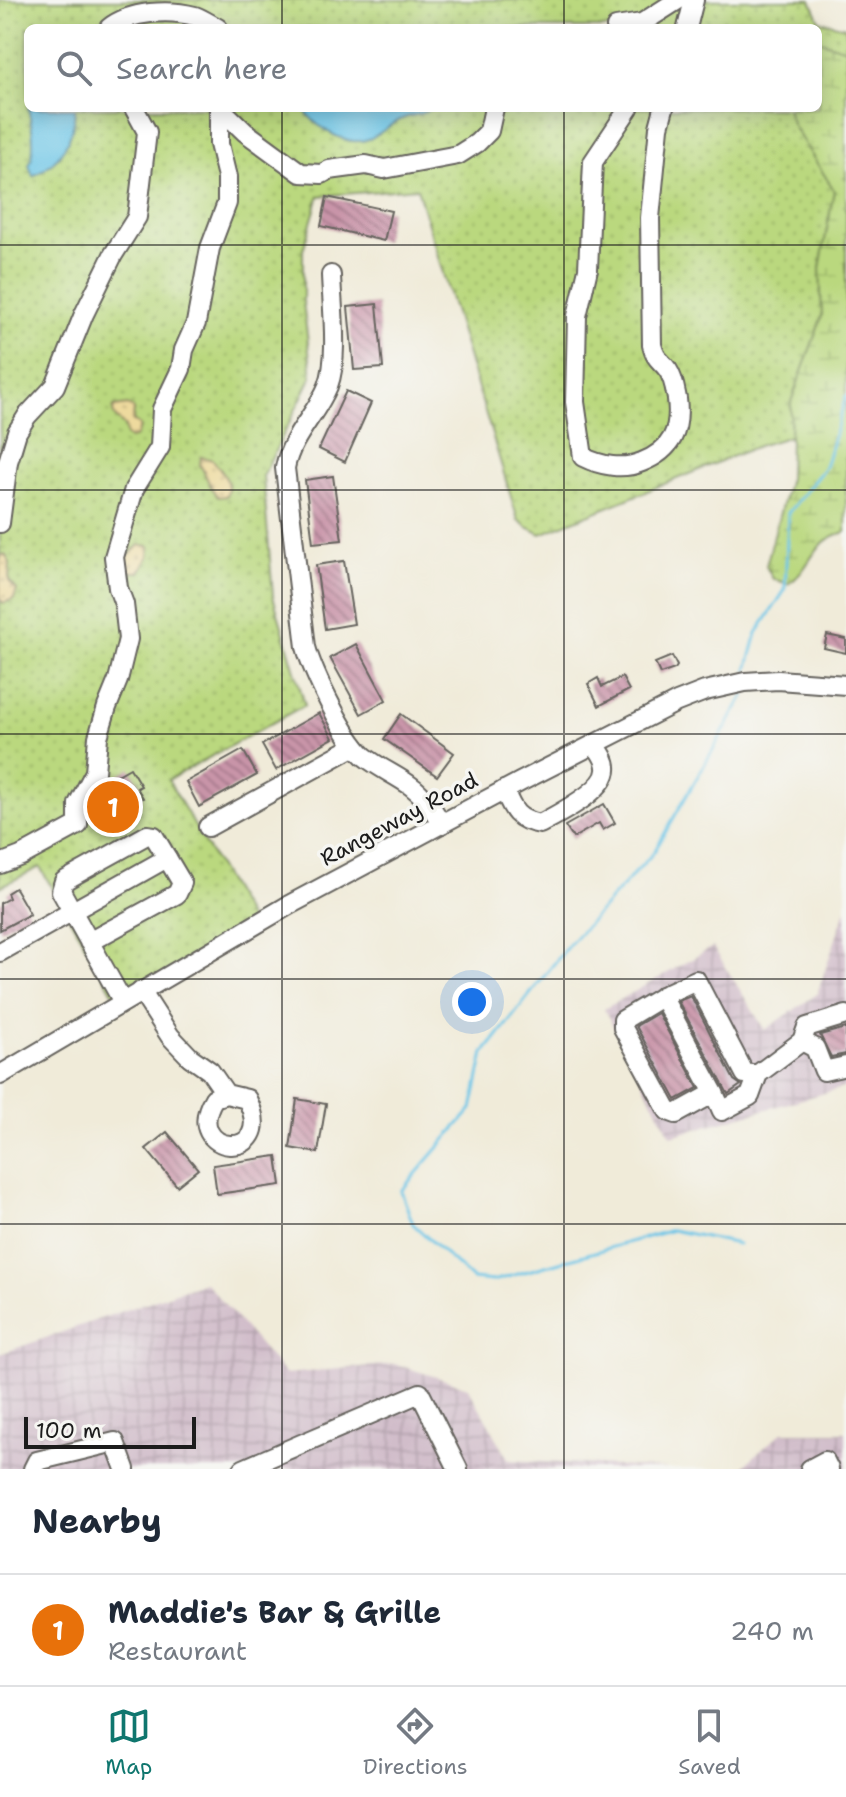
<!DOCTYPE html>
<style>
body{margin:0;font-family:"Shantell Sans",sans-serif;background:#f2f2f3;color:#1f2937}
.scale{position:absolute;left:24px;bottom:20px;width:172px;box-sizing:border-box;padding-left:8px;border:4px solid #1c1c1c;border-top:0;font-size:22px;line-height:28px;white-space:nowrap;color:#1c1c1c;-webkit-text-stroke:6px #f6f6f2;paint-order:stroke}
.you{position:absolute;left:472px;top:1002px;width:28px;height:28px;margin:-20px;border:6px solid #fff;border-radius:50%;background:#1a73e8;box-shadow:0 0 0 12px #1a73e833}
.badge{display:grid;place-items:center;width:52px;height:52px;border-radius:50%;background:#0f766e;color:#fff;font-size:26px;font-weight:700}
.pin{position:absolute;translate:-50% -50%;border:4px solid #fff;box-shadow:0 2px 8px #0006}
.list{margin:0;padding:0;list-style:none}
h2{display:flex;justify-content:space-between;align-items:center;height:104px;margin:0;padding:0 32px;font-size:34px}
h2 small{font-size:26px;font-weight:400;color:#747a83}
.list li{display:grid;grid-template-columns:52px 1fr auto;gap:24px;align-items:center;box-sizing:border-box;height:112px;padding:0 32px;border-top:2px solid #e0e1e3}
.list b{display:block;font-size:30px;white-space:nowrap}
.list p{margin:0;font-size:26px;white-space:nowrap;color:#747a83}
.list em{font-size:26px;font-style:normal;color:#747a83}
.icon{flex:none;width:44px;height:44px;fill:none;stroke:currentColor;stroke-width:2;stroke-linecap:round;stroke-linejoin:round}
.map{position:relative;flex:none;width:846px;height:1469px;overflow:hidden}
.search{position:absolute;background:#fff;box-shadow:0 4px 20px #0003;left:24px;right:24px;top:24px;height:88px;display:flex;align-items:center;gap:20px;box-sizing:border-box;padding:0 28px;border-radius:12px;color:#747a83;font-size:30px}
.sheet{height:216px;background:#fff}
nav{display:flex;justify-content:space-around;align-items:center;box-sizing:border-box;height:112px;border-top:2px solid #e0e1e3;background:#fff;font-size:22px;color:#747a83}
nav a{display:grid;justify-items:center;gap:4px}
nav .on{color:#0f766e}
.map>svg:first-child{display:block}
.industrial{fill:url(#industrial-grid)}
.grass{fill:url(#grass-dots);stroke:#6b7a4d;stroke-width:2;fill-rule:evenodd}
.wetland{fill:url(#wetland-marsh);stroke:#6b7a4d;stroke-width:2}
.sand{fill:url(#sand-dots);stroke:#857b5d;stroke-width:2}
.water{fill:#69c5e7;stroke:#427082;stroke-width:2}
.lines{fill:none;stroke-linecap:round;stroke-linejoin:round}
.stream{stroke:#69c5e7;stroke-width:3}
.building{fill:url(#building-back-hatch)}
.minor-casing{stroke:#66645e;stroke-width:22}
.minor{stroke:#fff;stroke-width:18}
.grid{fill:none;stroke:#1c1c1c;stroke-width:2;stroke-opacity:0.55}
.labels{text-anchor:middle;dominant-baseline:central;stroke-width:7;stroke-linejoin:round;paint-order:stroke}
.street-label{font-size:22px;fill:#1c1c1c;stroke:#f6f6f2}
</style>
<div class="map">
<svg width="846" height="1469" viewBox="0 0 846 1469">
<defs>
<pattern id="industrial-grid" width="8" height="8" patternUnits="userSpaceOnUse" patternTransform="scale(2)"><rect width="8" height="8" fill="#d1bdca"/><path d="M0 4h8M4 0v8" fill="none" stroke="#b3a2ad"/></pattern>
<pattern id="grass-dots" width="8" height="8" patternUnits="userSpaceOnUse" patternTransform="scale(2)"><rect width="8" height="8" fill="#bad87e"/><path d="M2 2h.1M6 6h.1" fill="none" stroke="#9fb96c" stroke-width="1.8" stroke-linecap="round"/></pattern>
<pattern id="wetland-marsh" width="20" height="14" patternUnits="userSpaceOnUse" patternTransform="scale(2)"><rect width="20" height="14" fill="#bad87e"/><path d="M1 5h8M5 5V1M11 12h8M15 12V8" fill="none" stroke="#9fb96c"/></pattern>
<pattern id="sand-dots" width="8" height="8" patternUnits="userSpaceOnUse" patternTransform="scale(2)"><rect width="8" height="8" fill="#eeda9e"/><path d="M2 2h.1M6 6h.1" fill="none" stroke="#ccba88" stroke-width="1.8" stroke-linecap="round"/></pattern>
<pattern id="building-back-hatch" width="6" height="6" patternUnits="userSpaceOnUse" patternTransform="scale(2)"><rect width="6" height="6" fill="#c994a9"/><path d="M-1 5l2 2M0 0l6 6M5-1l2 2" fill="none" stroke="#a27889"/></pattern>
</defs>
<rect width="100%" height="100%" fill="#f6f6f2"/>
<filter id="ink" filterUnits="userSpaceOnUse"><feTurbulence type="fractalNoise" baseFrequency=".0125" numOctaves="2"/><feDisplacementMap in="SourceGraphic" scale="16" xChannelSelector="R" yChannelSelector="G"/><feConvolveMatrix kernelMatrix="1 2 1 2 8 2 1 2 1" color-interpolation-filters="sRGB"/></filter>
<filter id="wash" filterUnits="userSpaceOnUse"><feTurbulence type="fractalNoise" baseFrequency=".006" numOctaves="4" result="noise"/><feDisplacementMap in="SourceGraphic" scale="32" xChannelSelector="R" yChannelSelector="G"/><feGaussianBlur stdDeviation="1.8" result="paint"/><feColorMatrix in="noise" values="0 0 0 0 0 0 0 0 0 0 0 0 0 0 0 0 0 1.4 0 .05"/><feComposite in="paint" operator="in"/></filter>
<g filter="url(#wash)">
<rect width="100%" height="100%" fill="#f0ebd9"/>
<g class="industrial">
<polygon points="846,909 846,1087 671,1136 604,1009 713,947 765,1030 817,994"/>
<polygon points="205,1282 285,1374 395,1364 468,1387 509,1460 670,1469 0,1469 0,1354"/>
<polygon points="782,1432 846,1432 846,1469 740,1469"/>
</g>
<path class="grass" d="M 0,0 L 811,0 L 820,21 L 846,27 L 846,419 L 758,446 L 541,534 L 527,527 L 518,520 L 417,188 L 319,196 L 303,250 L 303,302 L 312,376 L 263,476 L 273,596 L 305,705 L 168,780 L 250,921 L 118,1001 L 40,867 L 0,887 ZM 28,28 L 818,28 L 818,108 L 28,108 Z"/>
<path class="wetland" d="M 818,40 L 846,49 L 846,532 C 810,540 814,567 788,584 L 773,579 L 766,566 L 789,478 L 791,402 L 822,316 L 820,268 L 834,190 L 793,126 L 787,108 L 818,108 Z"/>
<g class="sand">
<path d="M 128,405 L 134,409 L 133,421 L 140,426 L 136,436 L 130,439 L 126,436 L 125,427 C 120,420 110,417 114,407 Z"/>
<path d="M 201,457 L 213,460 C 221,470 233,483 226,496 L 218,497 C 209,488 207,475 200,465 Z"/>
<polygon points="140,545 150,546 149,557 140,572 126,572 124,558"/>
<polygon points="5,554 10,563 9,581 17,590 14,599 4,603 0,600 0,556"/>
</g>
<g class="water">
<path d="M 28,108 L 75,108 C 74,139 61,162 33,176 L 29,165 C 36,151 32,125 28,108 Z"/>
<path d="M 303,108 L 431,108 C 422,116 413,114 402,119 C 390,124 381,134 369,139 C 346,148 315,127 303,108 Z"/>
</g>
<g class="lines">
<g class="stream">
<polyline points="747,670 757,633 785,590 788,513 825,467 846,396"/>
<polyline points="738,1244 672,1230 493,1281 472,1279 413,1224 401,1191 472,1109 484,1053 567,947 654,852 744,696"/>
</g>
</g>
<g id="blocks">
<g class="building">
<polygon points="327,197 391,211 384,241 321,226"/>
<polygon points="377,304 383,368 354,370 348,307"/>
<polygon points="346,391 371,403 345,462 319,449"/>
<polygon points="333,476 342,540 313,543 305,480"/>
<polygon points="344,561 354,624 325,629 316,565"/>
<polygon points="827,635 846,639 846,653 824,648"/>
<polygon points="356,644 386,700 361,714 330,658"/>
<polygon points="672,656 677,666 675,669 660,674 655,663"/>
<polygon points="622,677 629,690 599,706 588,684 598,678 602,687"/>
<polygon points="319,713 333,738 276,770 262,745"/>
<polygon points="401,714 454,753 437,776 384,739"/>
<polygon points="243,750 257,775 199,807 186,782"/>
<polygon points="130,768 141,786 137,788 143,798 127,808 129,811 120,817 117,813 101,823 95,811 90,814 90,807 102,784"/>
<polygon points="604,804 615,823 603,830 599,823 573,838 565,826"/>
<polygon points="15,888 30,914 0,930 0,903 9,898 7,893"/>
<polygon points="691,996 734,1080 741,1085 728,1094 678,1001"/>
<polygon points="658,1013 698,1088 676,1100 636,1026"/>
<polygon points="846,1028 846,1054 831,1057 820,1035"/>
<polygon points="297,1099 326,1104 318,1153 290,1148"/>
<polygon points="167,1132 198,1169 177,1186 146,1149"/>
<polygon points="277,1156 281,1185 217,1194 213,1165"/>
</g>
</g>
</g>
<g filter="url(#ink)">
<use href="#blocks" fill-opacity="0" stroke="#66645e" stroke-width="2"/>
<g class="lines">
<g class="minor-casing">
<g id="minor">
<polyline points="616,27 642,23 678,0"/>
<path d="M 109,28 C 130,11 169,9 195,16 C 203,19 210,24 218,28"/>
<polyline points="687,28 694,0"/>
<polyline points="220,108 245,132 301,173 322,174 329,170 366,165 384,169 458,155 477,143 489,131 494,108"/>
<path d="M 629,108 L 593,162 L 588,269 L 577,316 L 575,402 L 583,457 C 601,466 623,470 642,462 C 672,450 681,430 677,399 C 675,389 674,379 668,370 C 660,359 656,361 652,345 L 650,218 L 659,127 L 664,108"/>
<path d="M 331,275 C 332,306 339,357 328,386 C 316,415 291,436 285,468 L 306,647 C 313,673 345,739 364,756 C 379,768 396,775 411,786 C 425,796 433,810 442,824"/>
<polyline points="0,523 8,462 17,432 27,416 55,386 84,314 113,255 137,217 147,132 134,108"/>
<path d="M 504,790 C 513,811 517,820 540,824 C 558,814 609,789 606,767 C 606,759 599,751 595,744"/>
<polyline points="208,827 355,746"/>
<polyline points="0,864 21,856 78,825 78,804 95,772 98,737 107,707 118,680 128,639 124,604 118,588 114,557 134,489 160,447 162,409 181,369 184,350 196,323 210,248 227,203 227,177 219,144 219,108"/>
<polyline points="89,942 177,894 182,883 154,836 147,835 64,881 61,891 123,1002"/>
<polyline points="0,952 167,858"/>
<path d="M 141,991 L 170,1036 L 190,1057 L 210,1071 L 226,1094 L 214,1098 C 179,1156 280,1165 247,1099 L 226,1094"/>
<polyline points="662,996 714,1093"/>
<polyline points="802,1041 815,1048 824,1071 846,1066"/>
<polyline points="758,1074 745,1074 696,980 668,993 623,1020 623,1028 668,1111 676,1114 714,1093 722,1111 750,1096 758,1074 802,1041 807,1027 846,1015"/>
<polyline points="0,1075 289,905 520,782 677,702 705,691 745,682 778,680 846,685"/>
<polyline points="33,1469 37,1461 115,1442 125,1469"/>
<polyline points="243,1469 420,1393 458,1469"/>
<polyline points="810,1469 825,1461 829,1469"/>
</g>
</g>
<use href="#minor" class="minor"/>
</g>
</g>
<path class="grid" d="M 282,0 L 282,28M 564,0 L 564,28M 282,108 L 282,1469M 564,108 L 564,1469M 0,245 L 846,245M 0,490 L 846,490M 0,734 L 846,734M 0,979 L 846,979M 0,1224 L 846,1224"/>
<g class="labels">
<g class="street-label">
<text transform="translate(399 819) rotate(-28)">Rangeway Road</text>
</g>
</g>
</svg>
<div class="scale">100 m</div>
<div class="you"></div>
<div class="pin badge" style="left:113px;top:807px;background:#e8710a">1</div>
<div class="search"><svg class="icon" aria-label="search" viewBox="0 0 24 24"><circle cx="10" cy="10" r="6"/><path d="M15 15l6 6"/></svg>Search here</div>
</div>
<section class="sheet">
<h2>Nearby<small></small></h2>
<ul class="list">
<li><span class="badge" style="background:#e8710a">1</span><div><b>Maddie's Bar &amp; Grille</b><p>Restaurant</p></div><em>240 m</em></li>
</ul>
</section>
<nav>
<a class="on"><svg class="icon" aria-label="map" viewBox="0 0 24 24"><path d="M3 6l6-2 6 2 6-2v14l-6 2-6-2-6 2zM9 4v14M15 6v14"/></svg>Map</a>
<a><svg class="icon" aria-label="directions" viewBox="0 0 24 24"><path d="M12 3l9 9-9 9-9-9zM9 14v-3h6M13 9l2 2-2 2"/></svg>Directions</a>
<a><svg class="icon" aria-label="saved" viewBox="0 0 24 24"><path d="M7 4h10v16l-5-4-5 4z"/></svg>Saved</a>
</nav>
